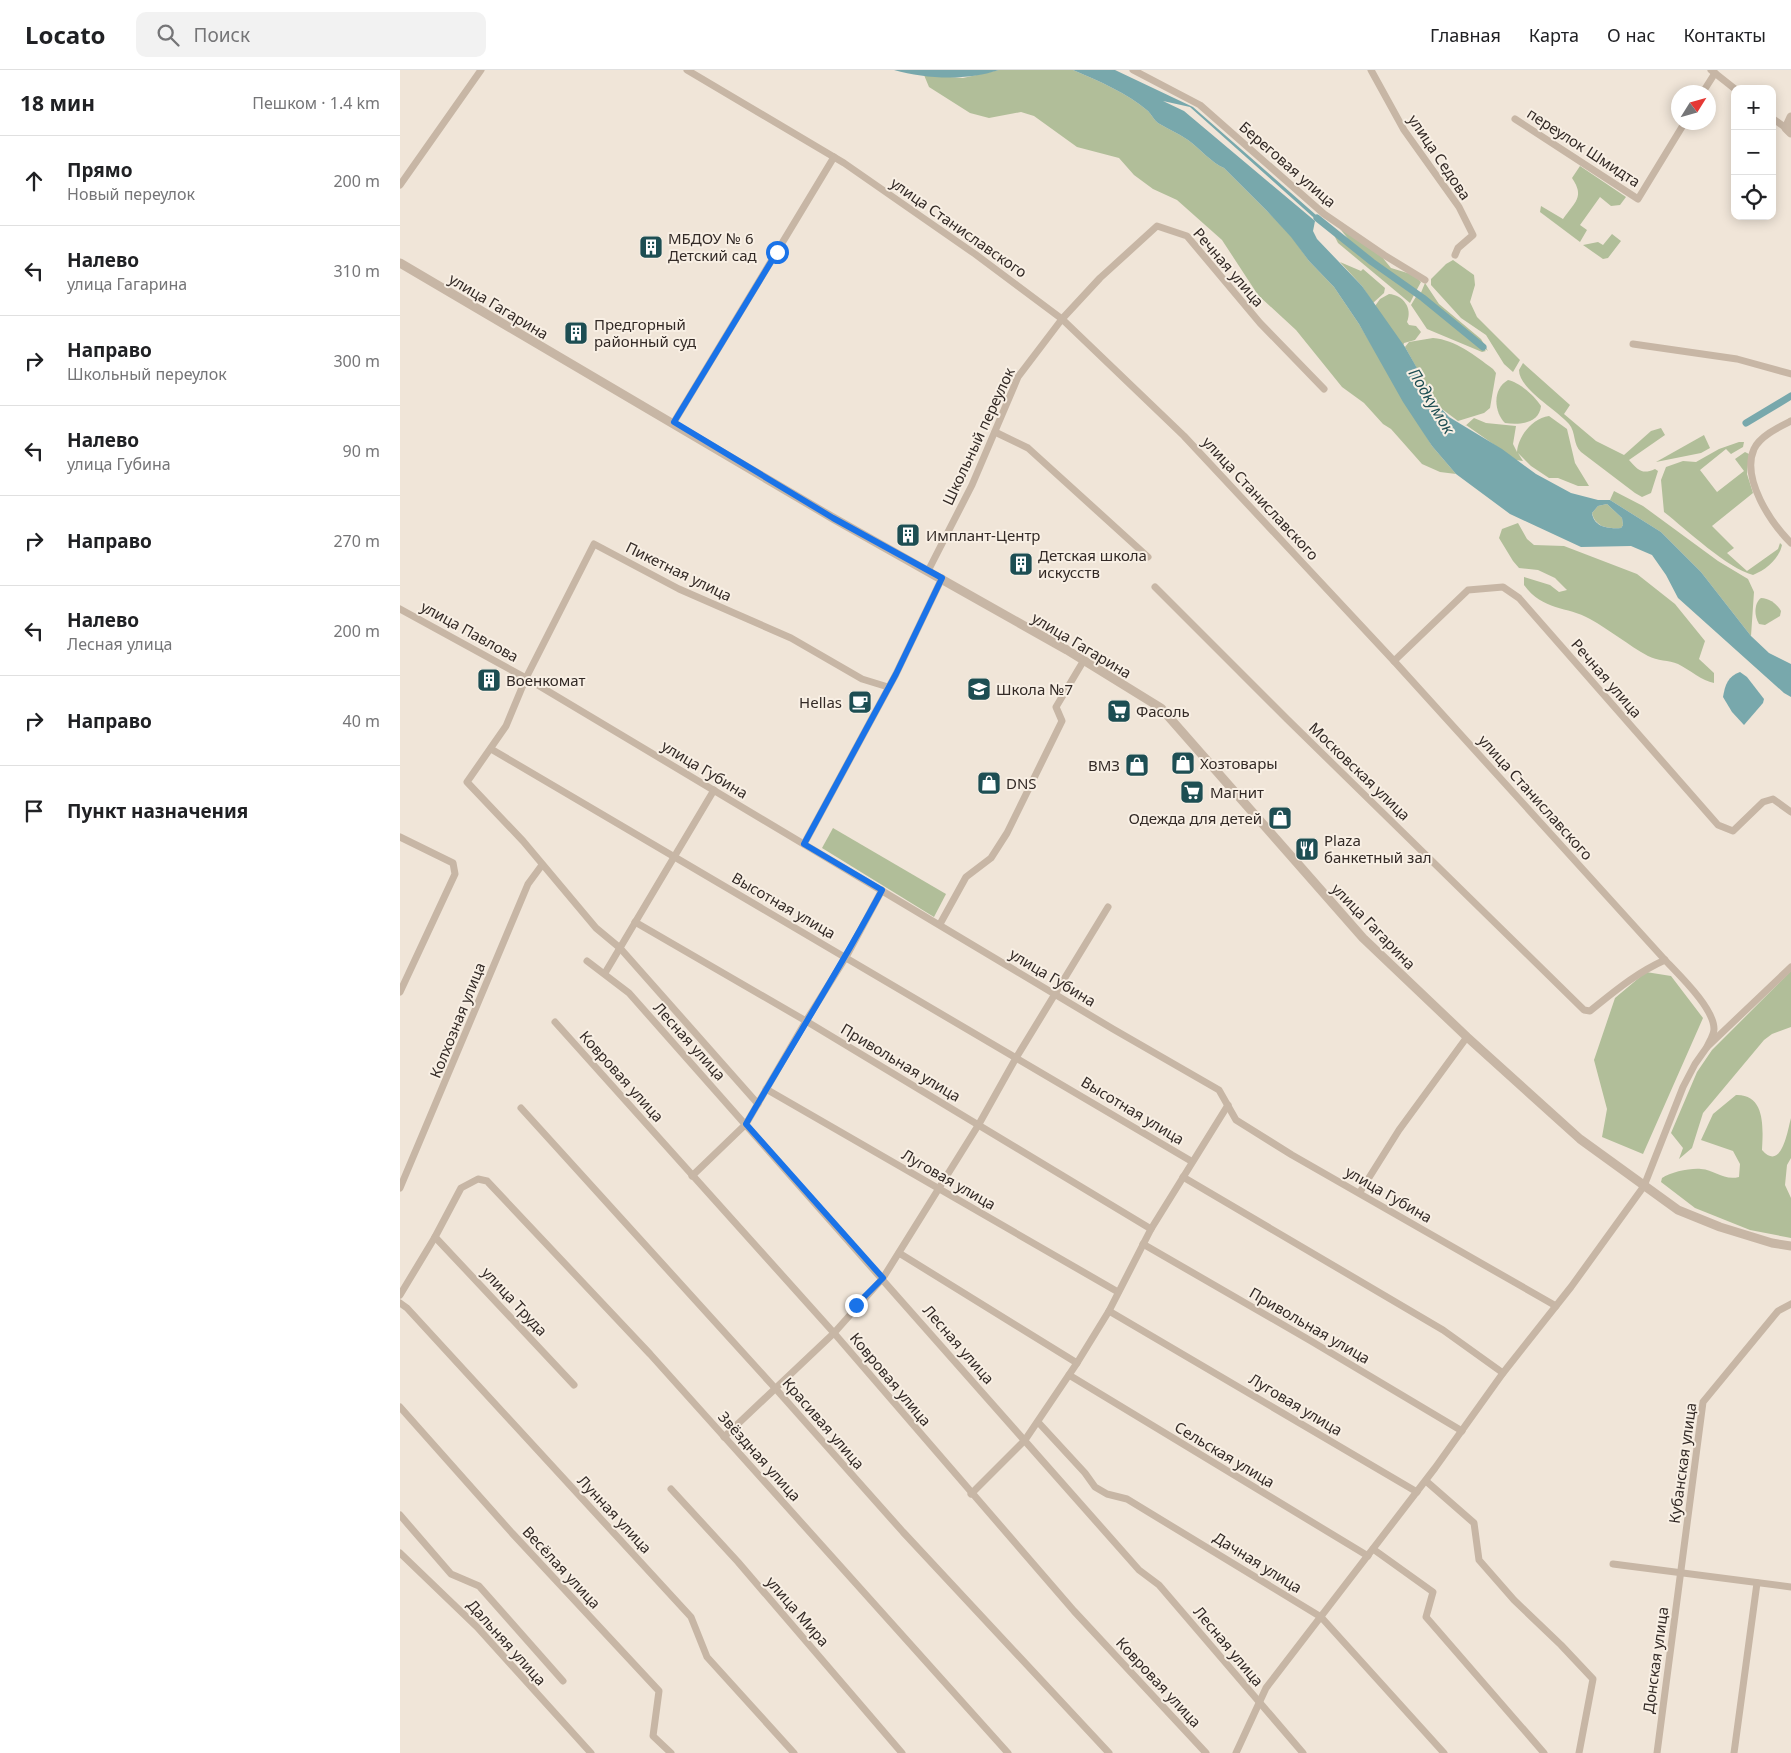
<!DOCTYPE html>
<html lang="ru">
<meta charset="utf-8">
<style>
body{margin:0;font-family:"Noto Sans",sans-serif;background:#f2f2f2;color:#202124}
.controls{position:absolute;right:15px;top:15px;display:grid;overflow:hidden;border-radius:10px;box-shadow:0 2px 12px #0003}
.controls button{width:45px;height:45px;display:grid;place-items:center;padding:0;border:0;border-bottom:1px solid #e0e0e0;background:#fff;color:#202124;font:25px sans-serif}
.compass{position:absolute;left:1271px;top:15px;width:45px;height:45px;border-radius:50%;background:#fff;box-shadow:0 2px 12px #0003;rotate:53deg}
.stop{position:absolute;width:15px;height:15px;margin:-11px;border:4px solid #1a73e8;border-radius:50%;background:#fff}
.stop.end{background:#1a73e8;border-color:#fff;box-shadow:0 1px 5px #0008}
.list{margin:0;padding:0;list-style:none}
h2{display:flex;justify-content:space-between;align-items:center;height:65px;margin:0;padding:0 20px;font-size:21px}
h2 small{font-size:16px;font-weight:400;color:#757577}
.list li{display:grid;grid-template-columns:32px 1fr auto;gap:15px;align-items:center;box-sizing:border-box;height:90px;padding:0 20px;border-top:1px solid #e0e0e0}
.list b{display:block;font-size:19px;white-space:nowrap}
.list p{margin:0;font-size:16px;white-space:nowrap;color:#757577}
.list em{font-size:16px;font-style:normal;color:#757577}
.icon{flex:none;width:28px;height:28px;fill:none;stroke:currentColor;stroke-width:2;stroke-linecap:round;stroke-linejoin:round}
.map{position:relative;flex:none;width:1391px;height:1683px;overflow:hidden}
header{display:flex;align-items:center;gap:30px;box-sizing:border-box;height:70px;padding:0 25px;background:#fff;border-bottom:1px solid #e0e0e0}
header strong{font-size:24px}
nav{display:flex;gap:28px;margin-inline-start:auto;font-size:18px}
.search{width:350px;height:45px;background:#f2f2f2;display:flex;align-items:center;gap:12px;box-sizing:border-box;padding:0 18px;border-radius:10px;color:#757577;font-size:19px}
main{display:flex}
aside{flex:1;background:#fff}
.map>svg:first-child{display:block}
.green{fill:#b1be99}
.water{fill:#78a8ac;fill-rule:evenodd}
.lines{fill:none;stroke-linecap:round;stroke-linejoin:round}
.canal{stroke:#78a8ac;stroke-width:7}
.minor{stroke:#c7b6a5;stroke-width:7}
.tertiary{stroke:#c7b6a5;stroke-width:9}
.route{stroke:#1a73e8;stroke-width:6}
.labels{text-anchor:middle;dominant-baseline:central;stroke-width:4;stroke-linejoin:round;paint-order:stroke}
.street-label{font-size:15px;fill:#332a26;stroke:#f8efe4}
.poi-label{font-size:15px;fill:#332a26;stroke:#f8efe4;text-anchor:start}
.water-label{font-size:16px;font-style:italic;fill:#1d4e53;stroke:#f8efe4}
</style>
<header>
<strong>Locato</strong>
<div class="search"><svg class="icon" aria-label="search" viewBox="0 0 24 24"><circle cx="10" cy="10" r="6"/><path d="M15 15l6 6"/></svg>Поиск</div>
<nav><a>Главная</a><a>Карта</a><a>О нас</a><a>Контакты</a></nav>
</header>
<main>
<aside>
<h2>18 мин<small>Пешком · 1.4 km</small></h2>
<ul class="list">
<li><svg class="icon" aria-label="ahead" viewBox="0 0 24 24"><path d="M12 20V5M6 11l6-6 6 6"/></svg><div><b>Прямо</b><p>Новый переулок</p></div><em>200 m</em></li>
<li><svg class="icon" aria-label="left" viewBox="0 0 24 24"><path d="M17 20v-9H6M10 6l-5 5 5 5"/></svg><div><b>Налево</b><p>улица Гагарина</p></div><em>310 m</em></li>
<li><svg class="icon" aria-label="right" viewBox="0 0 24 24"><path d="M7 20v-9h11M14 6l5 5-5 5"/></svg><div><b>Направо</b><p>Школьный переулок</p></div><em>300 m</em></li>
<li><svg class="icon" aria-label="left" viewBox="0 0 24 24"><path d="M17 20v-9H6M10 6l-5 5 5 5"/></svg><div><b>Налево</b><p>улица Губина</p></div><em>90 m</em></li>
<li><svg class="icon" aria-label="right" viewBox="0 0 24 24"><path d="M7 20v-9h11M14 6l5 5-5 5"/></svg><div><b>Направо</b></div><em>270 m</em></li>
<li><svg class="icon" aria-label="left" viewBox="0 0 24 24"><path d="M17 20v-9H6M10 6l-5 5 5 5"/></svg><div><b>Налево</b><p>Лесная улица</p></div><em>200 m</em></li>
<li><svg class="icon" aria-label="right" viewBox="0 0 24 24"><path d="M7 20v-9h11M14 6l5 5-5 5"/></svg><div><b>Направо</b></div><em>40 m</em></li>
<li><svg class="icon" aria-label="arrive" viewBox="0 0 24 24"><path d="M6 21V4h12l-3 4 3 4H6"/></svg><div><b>Пункт назначения</b></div></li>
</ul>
</aside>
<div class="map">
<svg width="1391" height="1683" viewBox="0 0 1391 1683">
<rect width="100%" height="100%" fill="#f0e5d8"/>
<g class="green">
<path d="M 599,0 L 673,0 C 699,11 727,23 748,41 C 752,45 754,50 758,53 C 768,59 778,63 788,70 C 799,78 812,93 824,98 L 867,141 L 892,167 L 909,191 L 934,217 L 959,254 L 1032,376 L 1056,404 L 1040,402 L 1022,394 L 991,359 L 983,354 L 964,333 L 942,317 L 896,260 L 858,225 L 822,170 L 777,130 L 753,119 L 734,105 L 719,88 L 677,77 L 634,46 L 621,42 L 589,48 L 570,43 L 529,17 L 524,5 L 563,8 Z"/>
<path d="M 1180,96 L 1226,127 L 1220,135 L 1211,136 L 1200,127 L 1180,155 L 1187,160 L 1180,172 L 1140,142 L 1141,136 L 1163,149 C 1175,132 1185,127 1172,108 Z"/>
<polygon points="938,156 982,187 991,198 1014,205 1021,212 1015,223 949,170"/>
<polygon points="933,163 1014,225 1010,233 938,173"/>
<polygon points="1212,164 1221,171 1208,188 1203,189 1183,175 1198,172 1203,175"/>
<polygon points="1053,190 1074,205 1075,215 1070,232 1077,247 1120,290 1113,302 1104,294 1086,265 1061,248 1031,215 1031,209 1046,194"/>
<polygon points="940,192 961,201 963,199 985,218 984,223 973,233 962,216"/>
<polygon points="1025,213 1039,234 1081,269 1088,281 1020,225"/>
<path d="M 989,224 C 1003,225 1013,238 1007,252 L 1009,255 L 1016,256 L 1021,262 L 1015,270 L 1004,273 L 1003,277 L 975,236 L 980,229 Z"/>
<polygon points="1017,225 1081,277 1086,281 1082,282 1027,259 1011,235"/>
<path d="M 1033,268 C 1056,270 1074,285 1093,299 L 1096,303 L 1090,338 L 1084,343 L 1058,351 L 1038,336 L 1005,277 L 1009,272 Z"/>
<path d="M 1123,293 L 1170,335 L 1164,344 L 1196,371 L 1224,385 L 1251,361 L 1261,358 L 1265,365 L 1229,390 C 1238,400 1242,405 1255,399 L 1258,401 L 1251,423 L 1242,427 L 1235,423 L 1181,382 C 1173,375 1176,362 1169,354 C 1156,339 1119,319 1119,300 Z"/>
<path d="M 1108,310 C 1119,312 1135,326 1141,336 C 1139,354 1119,355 1105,353 C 1094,342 1092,319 1108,310 Z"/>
<path d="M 1149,346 L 1167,359 L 1175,393 L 1189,416 L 1178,416 L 1158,408 L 1149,408 L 1131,396 L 1118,383 L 1123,391 L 1116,390 L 1066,355 L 1064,357 L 1074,348 L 1086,353 L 1116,356 L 1113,374 L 1117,382 C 1118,367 1132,348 1149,346 Z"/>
<polygon points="1304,365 1310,378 1301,383 1256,392"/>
<path d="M 1339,372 L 1344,372 L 1343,377 L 1331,384 L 1326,379 L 1300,400 L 1317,422 L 1344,401 L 1335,389 L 1345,382 L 1349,384 L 1347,404 L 1353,423 L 1312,456 L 1334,478 L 1327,483 L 1347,501 L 1378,479 L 1380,473 L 1382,475 C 1379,489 1366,500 1353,505 C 1327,498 1287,460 1264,442 L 1261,410 L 1266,397 L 1283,391 L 1296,392 L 1319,379 Z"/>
<polygon points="1214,421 1243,436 1318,491 1348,509 1354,522 1351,566 1301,502 1261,462 1210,430"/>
<path d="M 1207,434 L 1222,448 L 1223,455 L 1221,458 C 1208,459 1195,457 1192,443 L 1198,436 Z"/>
<path d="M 1118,453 L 1127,469 L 1134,475 L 1164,476 L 1237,504 L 1275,534 L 1305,571 L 1299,589 L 1314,603 L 1314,613 C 1302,611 1290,600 1278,594 C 1269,590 1257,591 1248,586 C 1228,575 1210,560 1190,549 C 1167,536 1143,541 1124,515 L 1124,507 L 1150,515 L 1159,522 L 1167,520 L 1155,508 L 1138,500 L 1119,498 L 1113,491 L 1099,468 L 1102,459 Z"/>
<path d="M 1361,528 C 1369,528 1377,534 1381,541 L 1380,546 L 1365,555 L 1359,554 C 1354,546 1354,533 1361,528 Z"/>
<polygon points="433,758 546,824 534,847 422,778"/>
<polygon points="1391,901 1391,957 1372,964 1364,970 1303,1043 1292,1078 1279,1089 1283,1078 1271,1063 1297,1002 1312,980"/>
<polygon points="1246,902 1271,906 1303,948 1243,1084 1202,1067 1207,1039 1194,990 1215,928"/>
<path d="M 1336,1025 C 1366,1024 1363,1059 1362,1080 C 1382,1103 1388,1058 1391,1048 L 1391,1088 L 1387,1095 L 1385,1115 L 1391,1128 L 1391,1168 L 1350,1160 L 1295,1138 L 1261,1112 L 1262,1108 C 1271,1102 1290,1098 1301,1099 C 1315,1100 1324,1111 1339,1107 L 1340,1094 L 1333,1081 L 1301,1070 L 1313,1044 Z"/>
</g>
<g class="water">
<path d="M 494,0 L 599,0 C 565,11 527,9 494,0 Z"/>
<path d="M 673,0 L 715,0 L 793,37 L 924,152 L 922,155 L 790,37 L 763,31 L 784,41 L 915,151 L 913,161 L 917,169 L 962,216 L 1005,277 L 1038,335 L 1049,347 L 1102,379 L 1136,404 L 1171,423 L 1198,430 L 1210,430 L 1261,462 L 1301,502 L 1351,566 L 1369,583 L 1391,594 L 1391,627 L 1384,623 L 1278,528 L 1266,505 L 1252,485 L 1231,476 L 1181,477 L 1110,444 L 1056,404 L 1032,376 L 1003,332 L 959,254 L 934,217 L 909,191 L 891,167 L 867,141 L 824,98 C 812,93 799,78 788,70 C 778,63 768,59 758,53 C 754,50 752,45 748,41 C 727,23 699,11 673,0 ZM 1207,434 L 1222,448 L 1223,455 L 1221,458 C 1208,459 1194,457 1192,443 L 1198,436 Z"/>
<path d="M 1340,602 L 1347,607 L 1364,629 L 1363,633 L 1344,655 L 1332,642 L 1323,627 C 1325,615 1328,606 1340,602 Z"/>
</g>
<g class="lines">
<g class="canal">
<polyline points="917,148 972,192 1023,228 1083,277"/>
<polyline points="1346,353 1391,326"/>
</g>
<g class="minor">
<path d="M 287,0 L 444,93 L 575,184 L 662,249 L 784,366 L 994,591 L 1265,890 C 1279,905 1314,938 1314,959 C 1314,965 1309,972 1307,977"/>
<polyline points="733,0 800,35 924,144 984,185 1025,210"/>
<polyline points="971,0 1004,60 1059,137 1073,165 1058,178 1055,185"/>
<polyline points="1311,0 1335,19"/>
<polyline points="1303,22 1315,3"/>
<polyline points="1372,48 1386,58"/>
<polyline points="1115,49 1238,129 1285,52"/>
<polyline points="0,115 81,0"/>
<polyline points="1233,274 1337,289 1391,304"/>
<path d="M 1391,351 C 1379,357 1360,366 1354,379 C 1341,409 1371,453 1391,473"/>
<polyline points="274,352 434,87"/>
<polyline points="595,362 628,378 748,487"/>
<polyline points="528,501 572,415 618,307 662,249 700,208 757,156 787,166 860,253 924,319"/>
<path d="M 755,517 L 887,649 L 1184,940 L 1190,941 C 1215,921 1236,903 1265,890"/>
<polyline points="0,539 126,608 713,959 819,1020 836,1050 892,1085 1156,1236"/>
<polyline points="994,591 1068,520 1103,517 1119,528 1318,755 1333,761 1363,732 1373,729 1391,742"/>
<polyline points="91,679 791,1091"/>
<polyline points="0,767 53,793 55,804 0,922"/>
<polyline points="404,774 496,604 542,508"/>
<polyline points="235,852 406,951 751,1159"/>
<polyline points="540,854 566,807 591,788 607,763 662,651 656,637 684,590"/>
<polyline points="187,891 229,923 739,1500 759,1515 903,1683"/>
<polyline points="205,903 314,720"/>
<polyline points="155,952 434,1263 674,1541 806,1683"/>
<polyline points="366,1019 718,1222"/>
<polyline points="358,1034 220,878 196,858 123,771 67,712 106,656 126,608 194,474 279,519 391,568 462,609 488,617"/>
<polyline points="121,1038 375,1318 503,1462 709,1683"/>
<polyline points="292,1106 346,1054 406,951 446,887 482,820"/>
<polyline points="783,1107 1043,1260 1103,1303"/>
<polyline points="0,1118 128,814 142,795"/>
<polyline points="960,1122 999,1060 1067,967"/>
<polyline points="35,1167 174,1315"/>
<polyline points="743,1174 911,1271 1062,1361"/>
<polyline points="499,1183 677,1293"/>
<polyline points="0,1225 35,1167 61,1118 78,1109 87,1111 250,1284 608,1683"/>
<polyline points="0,1233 7,1238 291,1547 307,1587 394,1683"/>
<polyline points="709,1241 1017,1422"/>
<polyline points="669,1305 968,1486"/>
<polyline points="0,1337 112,1463 259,1621 253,1666 271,1683"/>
<polyline points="638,1352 685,1403 695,1417 707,1424 727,1429 921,1547 1044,1683"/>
<polyline points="324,1367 434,1263 483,1208 579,1054 616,988 708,837"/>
<polyline points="1026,1411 1074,1453 1079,1490 1114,1530 1161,1575 1193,1609 1179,1683"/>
<polyline points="271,1419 338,1492 502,1683"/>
<polyline points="571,1424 625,1370 677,1293 709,1241 751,1159 828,1035"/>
<polyline points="0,1445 51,1504 79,1516 163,1611"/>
<polyline points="973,1479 1033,1522 1026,1547 1144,1683"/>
<polyline points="0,1483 77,1557 191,1683"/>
<polyline points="1213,1494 1391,1517"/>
<polyline points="836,1683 866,1618 1035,1398 1103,1303 1171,1217 1244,1116 1283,1017 1295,994 1307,977 1391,897"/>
<polyline points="1257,1683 1303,1332 1378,1241 1391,1234"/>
<polyline points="1334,1683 1357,1513"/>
</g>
<g class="tertiary">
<polyline points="1391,47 1386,58 1391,63"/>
<polyline points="0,193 433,448 667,580 761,638 963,868 1067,967 1180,1069 1278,1140 1320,1157 1372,1173 1391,1176"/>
</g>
</g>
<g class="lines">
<path class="route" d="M 377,182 L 274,352 L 433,448 L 542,508 L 496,604 L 404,774 L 482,820 C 440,899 391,976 346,1054 L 483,1208 L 456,1235"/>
</g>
<defs>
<g id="building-square" transform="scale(1.25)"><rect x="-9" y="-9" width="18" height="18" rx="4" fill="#1d4e53" stroke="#f8efe4"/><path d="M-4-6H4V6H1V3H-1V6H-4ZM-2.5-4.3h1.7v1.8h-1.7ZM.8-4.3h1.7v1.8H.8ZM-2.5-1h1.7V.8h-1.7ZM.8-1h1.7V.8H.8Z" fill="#fff"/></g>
<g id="school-square" transform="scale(1.25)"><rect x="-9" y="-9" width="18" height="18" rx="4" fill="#1d4e53" stroke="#f8efe4"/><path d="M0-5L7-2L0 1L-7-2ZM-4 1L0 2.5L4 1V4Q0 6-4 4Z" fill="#fff"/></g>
<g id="cafe-square" transform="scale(1.25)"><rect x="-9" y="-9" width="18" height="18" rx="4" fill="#1d4e53" stroke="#f8efe4"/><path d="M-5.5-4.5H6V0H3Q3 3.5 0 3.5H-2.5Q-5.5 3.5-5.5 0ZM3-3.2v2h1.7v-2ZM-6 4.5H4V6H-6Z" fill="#fff"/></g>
<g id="supermarket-square" transform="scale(1.25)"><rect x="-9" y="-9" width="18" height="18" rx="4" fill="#1d4e53" stroke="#f8efe4"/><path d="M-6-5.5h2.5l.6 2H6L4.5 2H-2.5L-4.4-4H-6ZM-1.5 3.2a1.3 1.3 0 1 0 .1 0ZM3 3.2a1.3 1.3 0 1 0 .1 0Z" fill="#fff"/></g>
<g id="shop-square" transform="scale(1.25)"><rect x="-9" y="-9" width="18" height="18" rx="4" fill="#1d4e53" stroke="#f8efe4"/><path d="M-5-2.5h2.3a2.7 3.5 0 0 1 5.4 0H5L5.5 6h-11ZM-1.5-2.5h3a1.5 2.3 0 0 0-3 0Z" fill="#fff"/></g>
<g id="restaurant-square" transform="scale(1.25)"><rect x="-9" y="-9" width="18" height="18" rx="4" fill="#1d4e53" stroke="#f8efe4"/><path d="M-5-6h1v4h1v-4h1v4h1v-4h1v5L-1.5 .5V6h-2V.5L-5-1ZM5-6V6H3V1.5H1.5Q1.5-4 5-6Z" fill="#fff"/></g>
</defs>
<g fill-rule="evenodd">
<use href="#building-square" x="251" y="177"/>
<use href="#building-square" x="176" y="263"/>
<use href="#building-square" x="508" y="465"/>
<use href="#building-square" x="621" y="494"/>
<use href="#building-square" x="89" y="610"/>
<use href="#school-square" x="579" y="619"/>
<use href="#cafe-square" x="460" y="632"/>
<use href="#supermarket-square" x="719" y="641"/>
<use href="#shop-square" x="783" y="693"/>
<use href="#shop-square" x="737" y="695"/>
<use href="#shop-square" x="589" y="713"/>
<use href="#supermarket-square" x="792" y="722"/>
<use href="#shop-square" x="880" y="748"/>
<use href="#restaurant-square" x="907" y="779"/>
</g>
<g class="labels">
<g class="street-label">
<text transform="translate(1184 77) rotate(33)">переулок Шмидта</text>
<text transform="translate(1040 87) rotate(56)">улица Седова</text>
<text transform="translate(888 94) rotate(41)">Береговая улица</text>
<text transform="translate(559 157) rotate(35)">улица Станиславского</text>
<text transform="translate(829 197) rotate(49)">Речная улица</text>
<text transform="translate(99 236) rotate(31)">улица Гагарина</text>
<text transform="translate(578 366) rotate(-65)">Школьный переулок</text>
<text transform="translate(861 428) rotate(47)">улица Станиславского</text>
<text transform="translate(279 501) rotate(26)">Пикетная улица</text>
<text transform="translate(70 561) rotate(29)">улица Павлова</text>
<text transform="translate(682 575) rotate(31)">улица Гагарина</text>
<text transform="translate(1207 608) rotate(49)">Речная улица</text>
<text transform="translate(305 699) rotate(31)">улица Губина</text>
<text transform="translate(960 701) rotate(44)">Московская улица</text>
<text transform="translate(1136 727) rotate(48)">улица Станиславского</text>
<text transform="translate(384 835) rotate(30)">Высотная улица</text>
<text transform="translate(974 856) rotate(46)">улица Гагарина</text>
<text transform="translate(653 907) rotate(31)">улица Губина</text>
<text transform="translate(57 950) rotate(-68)">Колхозная улица</text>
<text transform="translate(290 971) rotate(48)">Лесная улица</text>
<text transform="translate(501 992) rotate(31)">Привольная улица</text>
<text transform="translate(222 1006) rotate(48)">Ковровая улица</text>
<text transform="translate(733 1040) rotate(31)">Высотная улица</text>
<text transform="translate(549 1109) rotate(30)">Луговая улица</text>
<text transform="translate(989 1124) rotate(30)">улица Губина</text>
<text transform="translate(115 1231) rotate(47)">улица Труда</text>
<text transform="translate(910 1255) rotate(30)">Привольная улица</text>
<text transform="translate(559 1274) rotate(49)">Лесная улица</text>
<text transform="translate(491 1309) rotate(50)">Ковровая улица</text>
<text transform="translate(896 1334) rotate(31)">Луговая улица</text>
<text transform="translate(424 1353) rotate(49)">Красивая улица</text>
<text transform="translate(825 1384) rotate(31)">Сельская улица</text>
<text transform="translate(360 1386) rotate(48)">Звёздная улица</text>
<text transform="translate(1282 1393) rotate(-82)">Кубанская улица</text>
<text transform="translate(215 1444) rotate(47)">Лунная улица</text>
<text transform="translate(858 1492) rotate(32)">Дачная улица</text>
<text transform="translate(162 1497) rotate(47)">Весёлая улица</text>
<text transform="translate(398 1541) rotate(49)">улица Мира</text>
<text transform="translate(107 1572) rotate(48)">Дальняя улица</text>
<text transform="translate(829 1576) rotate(50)">Лесная улица</text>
<text transform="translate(1255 1590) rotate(-82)">Донская улица</text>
<text transform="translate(759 1612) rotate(47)">Ковровая улица</text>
</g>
<g class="poi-label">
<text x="268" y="168">МБДОУ № 6<tspan x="268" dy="17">Детский сад</tspan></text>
<text x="194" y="254">Предгорный<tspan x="194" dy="17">районный суд</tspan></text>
<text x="526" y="465">Имплант-Центр</text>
<text x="638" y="485">Детская школа<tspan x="638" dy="17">искусств</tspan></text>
<text x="106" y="610">Военкомат</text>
<text x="596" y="619">Школа №7</text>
<text x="442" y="632" text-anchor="end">Hellas</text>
<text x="736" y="641">Фасоль</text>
<text x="800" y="693">Хозтовары</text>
<text x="720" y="695" text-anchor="end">ВМЗ</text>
<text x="606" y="713">DNS</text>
<text x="810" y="722">Магнит</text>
<text x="862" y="748" text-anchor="end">Одежда для детей</text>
<text x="924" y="770">Plaza<tspan x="924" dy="17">банкетный зал</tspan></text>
</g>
<g class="water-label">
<text transform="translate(1032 331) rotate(59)">Подкумок</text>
</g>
</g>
</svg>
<div class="controls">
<button>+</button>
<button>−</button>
<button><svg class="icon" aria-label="locate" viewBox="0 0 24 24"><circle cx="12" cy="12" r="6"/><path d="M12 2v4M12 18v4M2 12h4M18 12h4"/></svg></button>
</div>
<svg class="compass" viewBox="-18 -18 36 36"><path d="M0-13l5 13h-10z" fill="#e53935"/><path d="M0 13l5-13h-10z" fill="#757577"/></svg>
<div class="stop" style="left:377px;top:182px"></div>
<div class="stop end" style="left:456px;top:1235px"></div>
</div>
</main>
